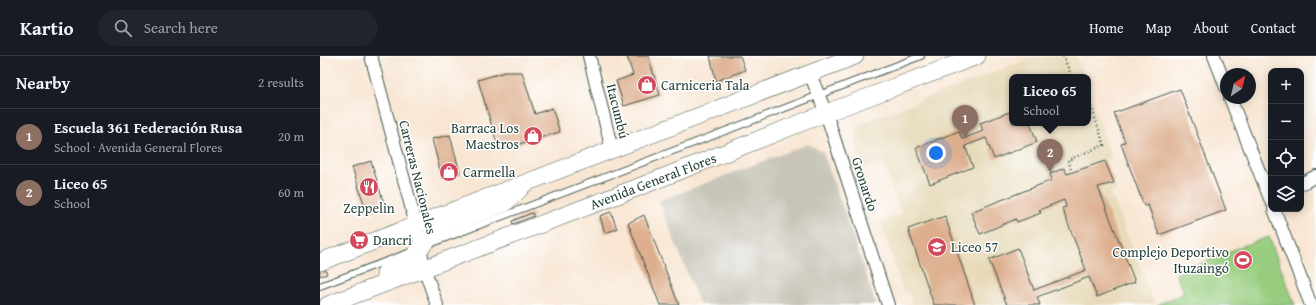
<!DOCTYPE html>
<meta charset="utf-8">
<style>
body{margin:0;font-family:"Gentium Book Plus",serif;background:#20242c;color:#f1f3f6}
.controls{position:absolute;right:12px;top:12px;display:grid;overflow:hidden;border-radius:8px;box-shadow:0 2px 10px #0003}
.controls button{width:36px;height:36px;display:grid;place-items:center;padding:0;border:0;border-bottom:1px solid #363941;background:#171b24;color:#f1f3f6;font:20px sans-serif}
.compass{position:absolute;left:900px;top:12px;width:36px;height:36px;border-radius:50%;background:#171b24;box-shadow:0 2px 10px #0003;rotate:35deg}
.you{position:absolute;left:616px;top:97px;width:14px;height:14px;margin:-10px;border:3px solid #fff;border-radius:50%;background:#1a73e8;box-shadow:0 0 0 6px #1a73e833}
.badge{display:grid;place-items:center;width:26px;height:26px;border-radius:50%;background:#d1495b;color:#fff;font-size:13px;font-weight:700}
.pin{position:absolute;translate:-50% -33px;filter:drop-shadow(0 1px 2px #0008)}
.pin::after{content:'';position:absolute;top:21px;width:14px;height:12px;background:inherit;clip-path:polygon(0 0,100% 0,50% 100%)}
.popup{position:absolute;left:689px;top:18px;width:82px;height:52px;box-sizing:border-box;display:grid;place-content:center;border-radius:8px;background:#171b24;filter:drop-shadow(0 1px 3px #0005);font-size:13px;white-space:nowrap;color:#9ea1a6}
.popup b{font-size:15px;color:#f1f3f6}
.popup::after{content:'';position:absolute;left:50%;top:100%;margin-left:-8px;border:8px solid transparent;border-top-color:#171b24}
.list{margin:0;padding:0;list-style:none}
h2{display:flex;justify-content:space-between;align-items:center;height:52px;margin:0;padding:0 16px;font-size:17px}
h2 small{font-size:13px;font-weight:400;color:#9ea1a6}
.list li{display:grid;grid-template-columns:26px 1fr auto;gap:12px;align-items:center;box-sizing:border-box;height:56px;padding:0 16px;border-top:1px solid #363941}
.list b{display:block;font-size:15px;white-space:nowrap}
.list p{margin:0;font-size:13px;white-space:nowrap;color:#9ea1a6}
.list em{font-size:13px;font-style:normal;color:#9ea1a6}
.icon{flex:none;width:22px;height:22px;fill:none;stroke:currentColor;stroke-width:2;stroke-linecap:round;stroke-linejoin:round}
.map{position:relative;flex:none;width:996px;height:249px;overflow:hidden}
header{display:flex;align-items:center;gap:24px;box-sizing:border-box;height:56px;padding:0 20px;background:#171b24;border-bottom:1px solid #363941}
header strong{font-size:19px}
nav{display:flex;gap:22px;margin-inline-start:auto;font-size:14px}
.search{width:280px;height:36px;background:#20242c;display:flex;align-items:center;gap:10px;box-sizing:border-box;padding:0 14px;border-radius:22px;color:#9ea1a6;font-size:15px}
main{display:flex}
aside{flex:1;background:#171b24}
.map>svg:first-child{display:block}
.built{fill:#e7daba}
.industrial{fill:#c8c4b8}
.green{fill:#98cd7f;stroke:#5c855a}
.building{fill:#ddaf8e}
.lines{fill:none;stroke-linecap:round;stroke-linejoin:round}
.lane-casing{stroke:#40564c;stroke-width:8}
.street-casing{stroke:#40564c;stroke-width:14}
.secondary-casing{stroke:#40564c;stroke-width:18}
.path{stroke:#40564c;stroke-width:2.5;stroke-dasharray:1 3;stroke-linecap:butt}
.lane{stroke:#fff;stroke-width:6}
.street{stroke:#fff;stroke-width:12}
.secondary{stroke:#fff;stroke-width:17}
.labels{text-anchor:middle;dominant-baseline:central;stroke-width:3;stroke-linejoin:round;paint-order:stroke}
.poi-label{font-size:14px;fill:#1f3d34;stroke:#fff;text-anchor:start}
.street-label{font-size:14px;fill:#1f3d34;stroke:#fff}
</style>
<header>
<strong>Kartio</strong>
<div class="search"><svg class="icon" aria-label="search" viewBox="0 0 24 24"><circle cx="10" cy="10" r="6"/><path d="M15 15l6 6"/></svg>Search here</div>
<nav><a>Home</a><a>Map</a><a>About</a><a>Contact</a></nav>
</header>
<main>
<aside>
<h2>Nearby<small>2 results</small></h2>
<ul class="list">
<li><span class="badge" style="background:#8d6e63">1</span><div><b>Escuela 361 Federación Rusa</b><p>School · Avenida General Flores</p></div><em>20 m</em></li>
<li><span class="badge" style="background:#8d6e63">2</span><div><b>Liceo 65</b><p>School</p></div><em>60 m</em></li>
</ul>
</aside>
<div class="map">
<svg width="996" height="249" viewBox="0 0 996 249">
<rect width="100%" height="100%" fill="#fff"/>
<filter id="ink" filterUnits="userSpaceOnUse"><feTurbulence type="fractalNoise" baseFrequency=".025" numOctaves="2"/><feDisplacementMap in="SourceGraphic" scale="8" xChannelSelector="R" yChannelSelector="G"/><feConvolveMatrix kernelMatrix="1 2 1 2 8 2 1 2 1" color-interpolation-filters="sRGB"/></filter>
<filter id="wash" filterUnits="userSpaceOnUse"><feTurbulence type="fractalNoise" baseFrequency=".012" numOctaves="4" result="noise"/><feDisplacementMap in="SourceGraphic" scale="16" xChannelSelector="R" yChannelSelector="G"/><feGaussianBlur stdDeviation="0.9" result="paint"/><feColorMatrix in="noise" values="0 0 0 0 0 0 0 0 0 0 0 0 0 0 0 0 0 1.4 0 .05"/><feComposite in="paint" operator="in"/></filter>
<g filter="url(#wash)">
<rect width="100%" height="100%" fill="#f8e6d3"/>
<polygon class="built" points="717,0 756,0 764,21 692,21 692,67 768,67 768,33 792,102 785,105 797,134 791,138 835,249 592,249 588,236 584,237 561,166 581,158 564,109 544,111 535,86 539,68"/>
<polygon class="industrial" points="488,88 503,96 544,213 556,249 380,249 339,145"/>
<polygon class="green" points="949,181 975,249 837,249 864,237 856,218 922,190"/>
<g id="blocks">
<g class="building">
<polygon points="307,0 328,0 340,39 304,50 296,25 313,19"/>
<polygon points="390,0 420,0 425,14 396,25"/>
<polygon points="185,16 202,16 215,58 232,52 240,76 179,94 158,24"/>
<polygon points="860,33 906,154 839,179 828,149 824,150 801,88 805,86 794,57"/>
<polygon points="692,55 692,67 710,67 717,86 674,103 666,82 645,90 653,111 610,128 596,92 639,75 642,83 663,75 660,67"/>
<polygon points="130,79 140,117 122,122 112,83"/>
<polygon points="51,105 65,151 47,157 32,111"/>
<polygon points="785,105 794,127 778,131 815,226 777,241 769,221 717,241 720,249 687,249 669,204 698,192 714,234 766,214 742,152 746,151 744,144 719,154 721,157 697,166 696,163 660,178 651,156 732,124 730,118 744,112 747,118"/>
<polygon points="291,156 297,173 285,177 280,160"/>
<polygon points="212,157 214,160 193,168 192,165"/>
<polygon points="324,159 359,249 340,249 308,167"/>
<polygon points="625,160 655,249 614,249 588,173"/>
<polygon points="5,213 7,218 0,220 0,215"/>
</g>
</g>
</g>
<g filter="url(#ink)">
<use href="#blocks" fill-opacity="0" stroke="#40564c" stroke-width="1"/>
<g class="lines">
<g class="lane-casing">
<g id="lane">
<polyline points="110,188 601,0"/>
<polyline points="0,230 88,197"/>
</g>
</g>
<g class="street-casing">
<g id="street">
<polyline points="51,0 96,169 104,212 117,249"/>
<polyline points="269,0 292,94"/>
<polyline points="894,0 906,31"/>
<polyline points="490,18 506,57 568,249"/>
<polyline points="910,42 951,145"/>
<polyline points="981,128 996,120"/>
<polyline points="954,153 991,249"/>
</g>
</g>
<g class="secondary-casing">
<g id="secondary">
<polyline points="0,206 535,0"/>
<polyline points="65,217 78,212 91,203 116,174 185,147 201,132"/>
<polyline points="8,249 311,134 506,57 657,0"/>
</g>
</g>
<g class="path">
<polyline points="743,0 752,21"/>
<polyline points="751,113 748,104 784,89 768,41"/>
</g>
<use href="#lane" class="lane"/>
<use href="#street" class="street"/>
<use href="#secondary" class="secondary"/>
</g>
</g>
<defs>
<g id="shop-disc" transform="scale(1)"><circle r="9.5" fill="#d1495b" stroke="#fff"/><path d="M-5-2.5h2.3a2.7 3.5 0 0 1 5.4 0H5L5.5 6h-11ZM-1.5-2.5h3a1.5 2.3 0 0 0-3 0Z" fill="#fff"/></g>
<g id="restaurant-disc" transform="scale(1)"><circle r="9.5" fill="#d1495b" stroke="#fff"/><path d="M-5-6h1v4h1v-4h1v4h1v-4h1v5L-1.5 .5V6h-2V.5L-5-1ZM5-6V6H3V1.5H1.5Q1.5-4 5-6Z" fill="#fff"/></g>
<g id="supermarket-disc" transform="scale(1)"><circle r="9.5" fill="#d1495b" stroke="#fff"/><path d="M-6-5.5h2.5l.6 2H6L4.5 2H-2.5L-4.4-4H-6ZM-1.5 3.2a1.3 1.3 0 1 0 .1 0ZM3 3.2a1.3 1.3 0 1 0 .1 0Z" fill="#fff"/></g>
<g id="school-disc" transform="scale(1)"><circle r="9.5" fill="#d1495b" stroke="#fff"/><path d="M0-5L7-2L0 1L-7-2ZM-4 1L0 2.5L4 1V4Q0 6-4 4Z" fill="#fff"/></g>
<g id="stadium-disc" transform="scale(1)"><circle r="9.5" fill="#d1495b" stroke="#fff"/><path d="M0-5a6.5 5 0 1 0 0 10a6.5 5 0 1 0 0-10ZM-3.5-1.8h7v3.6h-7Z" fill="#fff"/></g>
</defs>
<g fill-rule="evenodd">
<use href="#shop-disc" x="327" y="29"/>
<use href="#shop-disc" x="213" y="80"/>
<use href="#shop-disc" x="129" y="116"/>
<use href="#restaurant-disc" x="49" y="131"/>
<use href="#supermarket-disc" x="39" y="184"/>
<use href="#school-disc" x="617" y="191"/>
<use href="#stadium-disc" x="923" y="204"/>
</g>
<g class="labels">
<g class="poi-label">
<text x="341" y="29">Carniceria Tala</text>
<text x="199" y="72" text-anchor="end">Barraca Los<tspan x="199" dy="16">Maestros</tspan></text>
<text x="143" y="116">Carmella</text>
<text x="49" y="152" text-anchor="middle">Zeppelin</text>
<text x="53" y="184">Dancri</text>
<text x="631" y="191">Liceo 57</text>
<text x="909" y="196" text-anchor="end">Complejo Deportivo<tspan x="909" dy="16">Ituzaingó</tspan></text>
</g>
<g class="street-label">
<text transform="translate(298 55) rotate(76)">Itacumbú</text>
<text transform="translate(98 121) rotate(76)">Carreras Nacionales</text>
<text transform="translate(333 125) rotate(-21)">Avenida General Flores</text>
<text transform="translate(545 128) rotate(72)">Gronardo</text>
</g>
</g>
</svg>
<div class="controls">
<button>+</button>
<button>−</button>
<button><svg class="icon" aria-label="locate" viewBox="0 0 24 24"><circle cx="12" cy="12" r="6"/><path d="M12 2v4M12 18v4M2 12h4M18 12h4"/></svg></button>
<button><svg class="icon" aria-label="layers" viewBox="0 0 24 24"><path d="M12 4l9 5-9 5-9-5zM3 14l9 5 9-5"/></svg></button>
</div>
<svg class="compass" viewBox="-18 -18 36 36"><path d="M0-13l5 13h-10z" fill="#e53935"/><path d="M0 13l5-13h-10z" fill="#9ea1a6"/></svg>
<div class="you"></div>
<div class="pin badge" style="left:645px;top:82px;background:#8d6e63">1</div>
<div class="pin badge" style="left:730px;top:116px;background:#8d6e63">2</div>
<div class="popup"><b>Liceo 65</b>School</div>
</div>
</main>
